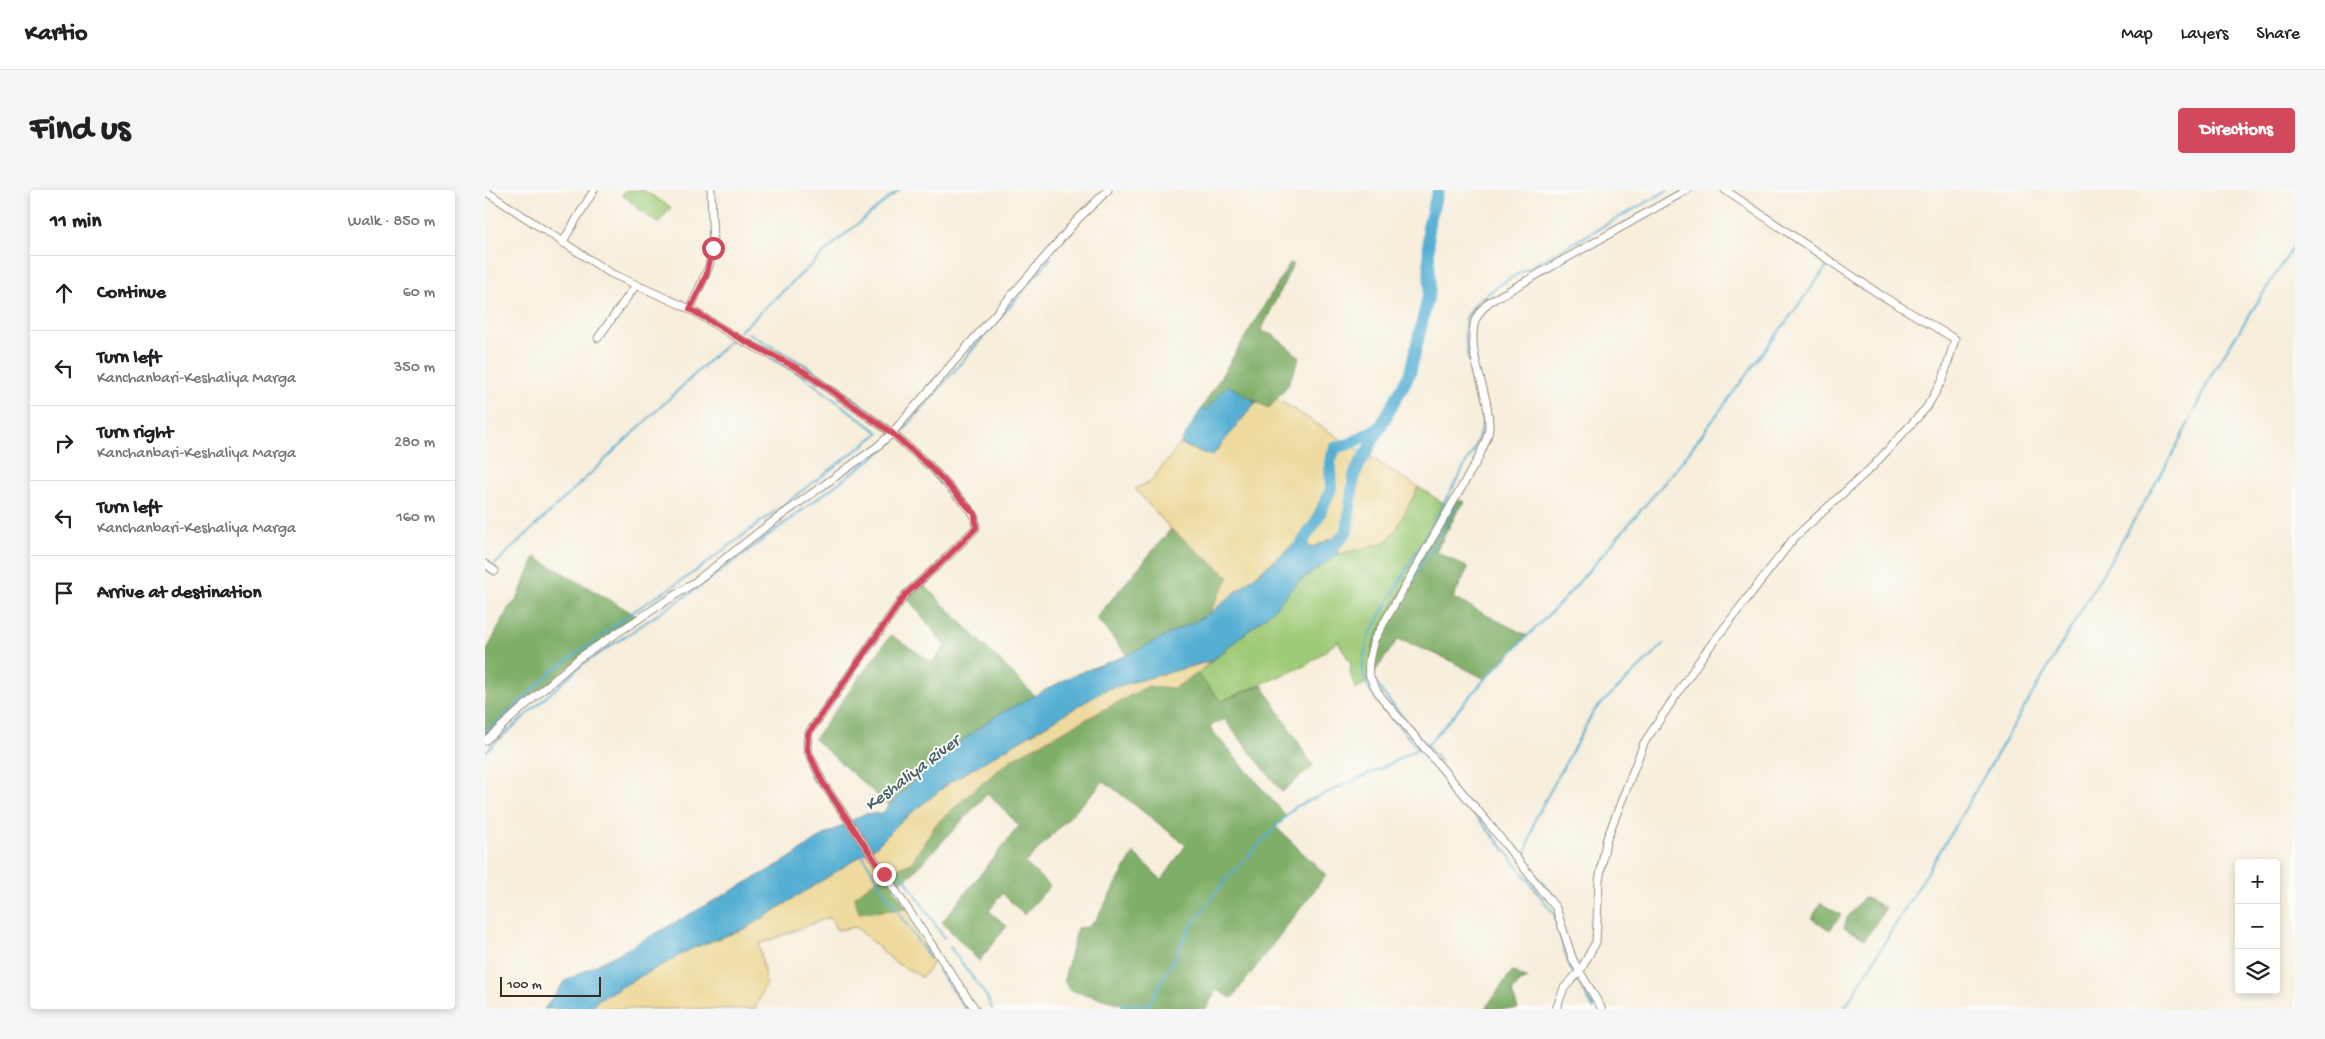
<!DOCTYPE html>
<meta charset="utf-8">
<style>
body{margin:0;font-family:"Gochi Hand",sans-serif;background:#f6f6f6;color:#202124}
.controls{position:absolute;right:15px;bottom:15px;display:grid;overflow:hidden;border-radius:5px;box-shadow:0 2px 8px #0003}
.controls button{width:45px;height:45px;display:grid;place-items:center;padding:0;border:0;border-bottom:1px solid #e0e0e0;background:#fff;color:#202124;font:25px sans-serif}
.scale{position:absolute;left:15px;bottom:12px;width:101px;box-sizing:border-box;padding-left:5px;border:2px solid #3b2a1e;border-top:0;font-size:14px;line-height:18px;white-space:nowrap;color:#3b2a1e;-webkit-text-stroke:4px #fdfcf7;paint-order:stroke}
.stop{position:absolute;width:15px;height:15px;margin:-11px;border:4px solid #d1495b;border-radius:50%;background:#fff}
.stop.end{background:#d1495b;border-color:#fff;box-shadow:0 1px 5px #0008}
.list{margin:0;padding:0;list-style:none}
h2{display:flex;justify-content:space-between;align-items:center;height:65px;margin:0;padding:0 20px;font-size:21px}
h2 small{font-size:16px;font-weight:400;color:#757577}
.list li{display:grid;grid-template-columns:32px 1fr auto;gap:15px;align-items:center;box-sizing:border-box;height:75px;padding:0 20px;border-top:1px solid #e0e0e0}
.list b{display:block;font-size:19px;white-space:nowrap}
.list p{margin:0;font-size:16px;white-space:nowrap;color:#757577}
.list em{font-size:16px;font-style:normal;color:#757577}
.icon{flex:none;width:28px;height:28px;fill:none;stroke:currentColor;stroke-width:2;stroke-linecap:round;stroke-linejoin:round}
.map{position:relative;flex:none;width:1810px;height:819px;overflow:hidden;border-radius:5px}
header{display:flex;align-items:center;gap:30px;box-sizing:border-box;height:70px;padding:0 25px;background:#fff;border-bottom:1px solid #e0e0e0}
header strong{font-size:24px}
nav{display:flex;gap:28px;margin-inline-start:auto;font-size:18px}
.intro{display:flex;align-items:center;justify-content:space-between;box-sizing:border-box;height:120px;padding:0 30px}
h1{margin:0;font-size:35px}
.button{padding:12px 22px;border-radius:5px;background:#d1495b;color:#fff;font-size:18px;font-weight:700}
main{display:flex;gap:30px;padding:0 30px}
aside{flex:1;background:#fff;border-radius:5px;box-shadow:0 2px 8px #0003}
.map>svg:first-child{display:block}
.green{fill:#9fca77;stroke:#6d7a4a}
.forest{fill:#7fae68;stroke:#5d6c43}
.sand{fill:#eeda9e;stroke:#94825e}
.water{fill:#55afd3;stroke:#486c78}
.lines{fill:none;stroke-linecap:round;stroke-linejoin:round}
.stream{stroke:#55afd3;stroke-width:2}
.river{stroke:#55afd3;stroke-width:12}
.minor-casing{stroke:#998c7d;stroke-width:9}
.minor{stroke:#fff;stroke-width:7}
.route{stroke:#d1495b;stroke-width:6}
.labels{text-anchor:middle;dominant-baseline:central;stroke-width:4;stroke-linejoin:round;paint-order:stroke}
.water-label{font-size:18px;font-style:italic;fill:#455f66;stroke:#fdfcf7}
</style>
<header>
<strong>Kartio</strong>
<nav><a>Map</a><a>Layers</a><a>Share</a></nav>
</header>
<div class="intro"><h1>Find us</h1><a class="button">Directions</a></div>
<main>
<aside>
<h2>11 min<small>Walk · 850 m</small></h2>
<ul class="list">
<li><svg class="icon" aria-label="ahead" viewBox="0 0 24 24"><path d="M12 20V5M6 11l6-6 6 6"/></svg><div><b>Continue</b></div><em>60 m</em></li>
<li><svg class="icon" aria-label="left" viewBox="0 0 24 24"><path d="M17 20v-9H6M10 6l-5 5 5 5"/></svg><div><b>Turn left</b><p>Kanchanbari-Keshaliya Marga</p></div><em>350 m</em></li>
<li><svg class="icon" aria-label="right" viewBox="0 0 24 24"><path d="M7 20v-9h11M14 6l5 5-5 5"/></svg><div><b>Turn right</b><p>Kanchanbari-Keshaliya Marga</p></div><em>280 m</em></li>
<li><svg class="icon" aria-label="left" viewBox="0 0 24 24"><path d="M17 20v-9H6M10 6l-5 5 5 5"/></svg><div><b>Turn left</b><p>Kanchanbari-Keshaliya Marga</p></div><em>160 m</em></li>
<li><svg class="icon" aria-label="arrive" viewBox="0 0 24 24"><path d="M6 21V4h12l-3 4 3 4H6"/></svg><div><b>Arrive at destination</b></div></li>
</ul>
</aside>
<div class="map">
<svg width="1810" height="819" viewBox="0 0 1810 819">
<rect width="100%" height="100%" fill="#fdfcf7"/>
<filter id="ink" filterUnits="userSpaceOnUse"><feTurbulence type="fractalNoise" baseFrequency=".02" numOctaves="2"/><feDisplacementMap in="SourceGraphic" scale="10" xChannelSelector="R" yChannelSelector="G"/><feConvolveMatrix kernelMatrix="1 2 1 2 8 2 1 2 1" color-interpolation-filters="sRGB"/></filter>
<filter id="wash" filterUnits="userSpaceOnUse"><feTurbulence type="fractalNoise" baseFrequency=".0096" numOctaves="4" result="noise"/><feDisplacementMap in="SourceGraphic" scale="20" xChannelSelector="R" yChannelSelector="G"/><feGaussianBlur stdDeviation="1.12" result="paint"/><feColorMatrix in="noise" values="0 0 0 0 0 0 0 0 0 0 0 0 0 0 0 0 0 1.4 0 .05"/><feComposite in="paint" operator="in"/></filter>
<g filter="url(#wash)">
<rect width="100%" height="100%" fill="#f7eedc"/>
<g class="green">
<polygon points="141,0 158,0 186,17 173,34 137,5"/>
<polygon points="933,297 965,317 884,490 871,500 865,484 866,474 853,451 822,475 736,511 712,484 786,422 813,392 854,364 901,352 912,338"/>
</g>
<g class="forest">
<polygon points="805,73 808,74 776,141 788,145 815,167 803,195 784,218 742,196 721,221 717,218"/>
<polygon points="969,309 980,312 972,322 951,361 983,378 968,408 1043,446 1000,489 960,468 913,449 884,490 889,450"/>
<polygon points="686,339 744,387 724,424 642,465 611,428"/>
<polygon points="50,367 154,427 94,468 7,544 0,543 0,464 24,417 31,411"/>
<polygon points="435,391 550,506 509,527 444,575 404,616 329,549 406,445 447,472 460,456 420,405"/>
<polygon points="712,484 736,511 777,495 828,576 797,602 739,529 724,537 801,626 791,637 841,685 747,808 731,800 721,819 637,819 637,814 584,800 579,790 592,738 603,737 611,729 649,663 677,690 701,655 619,591 540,673 565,696 539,725 517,703 504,721 522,736 494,771 457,732 534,636 503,603 428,683 408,698 423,719 374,723 368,707 399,684 426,673 451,634 491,598 528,568 663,496 689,498"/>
<polygon points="1379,707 1401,718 1380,749 1359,738 1362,728"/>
<polygon points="1335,713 1356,725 1345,740 1327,729"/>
<polygon points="1027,781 1043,789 1035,792 1027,802 1033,819 1000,819"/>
</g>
<g class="sand">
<polygon points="792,209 933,297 912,338 901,352 854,364 847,348 826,358 817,347 724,424 744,387 686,339 650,299 666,291 695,254 727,266 771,212 784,218"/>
<path d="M 726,471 L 712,484 L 689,498 L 663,496 L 528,568 L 491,598 L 451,634 L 426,673 L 399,684 L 369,707 L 374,723 L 423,719 C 439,744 463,762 437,787 L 411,773 L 371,737 L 352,740 L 345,727 L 274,754 L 281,793 L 270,819 L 105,819 L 114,809 L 208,758 L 262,738 L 393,655 L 413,634 L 465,592 L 622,499 Z"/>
</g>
<g class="water">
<polygon points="742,195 771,212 727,266 695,254 717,218 721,220"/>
<polygon points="818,347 826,358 847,348 854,364 813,392 786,422 726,471 622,499 465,592 413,634 393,655 262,738 208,758 114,809 105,819 59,819 80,791 148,756 300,671 339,645 379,624 397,623 444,575 509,527 589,485 642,465 724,424"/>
</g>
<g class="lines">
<g class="stream">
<polyline points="254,142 352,51 414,0"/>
<polyline points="263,143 322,176 404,234"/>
<polyline points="1708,223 1729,180 1810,54"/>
<polyline points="415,244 566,68"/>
<polyline points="7,377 248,148"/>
<polyline points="914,414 972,314"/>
<polyline points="887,477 892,451 910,420"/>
<polyline points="889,489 900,506 955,571"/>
<polyline points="0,543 69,480 149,421 204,386 394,243 315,184 285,168"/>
<polyline points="941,557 1000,489 1082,406 1192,278 1344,74"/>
<polyline points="0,562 97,475 214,397 406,254"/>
<polyline points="1022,651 1074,713"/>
<polyline points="377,664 400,703 445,769"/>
<polyline points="1039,672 1050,629 1109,521 1179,454"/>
<polyline points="417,684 459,748"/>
<polyline points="465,757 502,807 507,819"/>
<polyline points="453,780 481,819"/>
<path d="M 1090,785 L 1083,773 L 1069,724 L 1021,661 L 889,507 C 873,481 877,476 883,448 L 988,261 L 997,238 L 998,216 L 983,168 L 980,145 L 981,128 L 992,111 L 1022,90 L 1183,0"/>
<polyline points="1092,789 1109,819"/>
<polyline points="637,819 637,814 664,815 703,741 741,689 810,617 899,577 934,558"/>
<polyline points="1359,819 1460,653 1686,267 1706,228"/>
</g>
<g class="river">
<polyline points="810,363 831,332 846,299 845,272 850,258 867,253 896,236"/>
<polyline points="838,366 843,363 862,341 869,285 925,183 945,99 943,37 953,0"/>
</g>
</g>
</g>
<g filter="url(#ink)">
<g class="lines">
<g class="minor-casing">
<g id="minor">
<polyline points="0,1 125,83 205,119 254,149 318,181 407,243 446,277 489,324 491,338 462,367 420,405 323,544 322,559 338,593 490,819"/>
<polyline points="77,53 109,0"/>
<polyline points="205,119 224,76 228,58 226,0"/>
<polyline points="113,148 151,95"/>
<polyline points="0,374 10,381"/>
<polyline points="0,551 94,468 210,392 279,338 393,256 407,243 593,29 623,0"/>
<polyline points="1071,819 1079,798 1095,781 1111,752 1114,691 1121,651 1159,553 1219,464 1309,348 1388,276 1442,217 1458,189 1470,149 1394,104 1240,0"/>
<path d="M 1117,819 L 1088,770 L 1071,718 L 1005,635 L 897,508 C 880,484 881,479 889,450 L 994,267 C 997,258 1004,247 1004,238 C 1005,202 983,170 989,135 C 990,126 998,118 1004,112 L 1202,0"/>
</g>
</g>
<use href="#minor" class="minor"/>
</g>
</g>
<g class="lines" filter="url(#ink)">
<polyline class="route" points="228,58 221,86 205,119 254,148 318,181 407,243 446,277 490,324 491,338 462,367 420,405 323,544 322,559 338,593 399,684"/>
</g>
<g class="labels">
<g class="water-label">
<text transform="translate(428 584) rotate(-37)">Keshaliya River</text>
</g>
</g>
</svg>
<div class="controls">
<button>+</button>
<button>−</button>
<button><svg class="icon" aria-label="layers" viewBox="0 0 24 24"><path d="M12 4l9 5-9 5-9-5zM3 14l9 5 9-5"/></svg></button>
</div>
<div class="scale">100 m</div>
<div class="stop" style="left:228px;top:58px"></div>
<div class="stop end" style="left:399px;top:684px"></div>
</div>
</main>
